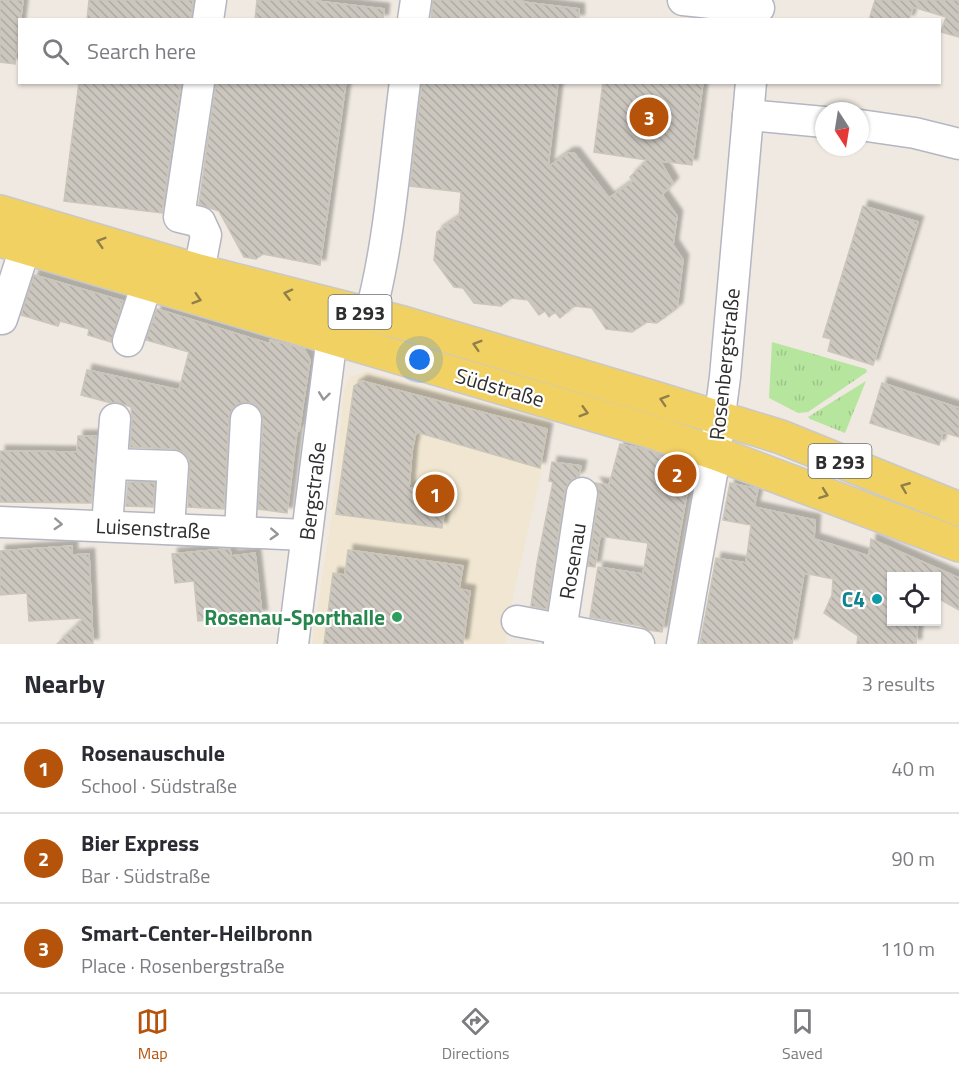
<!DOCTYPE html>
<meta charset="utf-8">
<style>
body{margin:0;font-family:"Titillium Web",sans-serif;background:#f2f2f3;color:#2b2b33}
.controls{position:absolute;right:18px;bottom:18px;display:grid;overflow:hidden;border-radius:0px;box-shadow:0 2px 4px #0004}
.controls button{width:54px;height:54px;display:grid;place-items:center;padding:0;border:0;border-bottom:2px solid #e1e1e2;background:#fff;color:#2b2b33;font:30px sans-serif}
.compass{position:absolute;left:815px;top:102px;width:54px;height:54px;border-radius:50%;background:#fff;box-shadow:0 2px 4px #0004;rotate:168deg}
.you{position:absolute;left:420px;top:360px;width:21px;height:21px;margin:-15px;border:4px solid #fff;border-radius:50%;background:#1a73e8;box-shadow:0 0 0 9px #1a73e833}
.badge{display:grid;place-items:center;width:39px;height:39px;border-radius:50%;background:#b45309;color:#fff;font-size:20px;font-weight:700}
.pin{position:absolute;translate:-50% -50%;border:3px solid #fff;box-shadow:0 2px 6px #0006}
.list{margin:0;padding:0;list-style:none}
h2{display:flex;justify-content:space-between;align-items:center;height:78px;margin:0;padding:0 24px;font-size:26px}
h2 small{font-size:20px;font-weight:400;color:#7c7c81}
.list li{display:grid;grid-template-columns:39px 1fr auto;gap:18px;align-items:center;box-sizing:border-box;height:90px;padding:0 24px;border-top:2px solid #e1e1e2}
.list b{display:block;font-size:22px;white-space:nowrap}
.list p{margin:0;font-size:20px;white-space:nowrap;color:#7c7c81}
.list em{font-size:20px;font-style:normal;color:#7c7c81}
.icon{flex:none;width:33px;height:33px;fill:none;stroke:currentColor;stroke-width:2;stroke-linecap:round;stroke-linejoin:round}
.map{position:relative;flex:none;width:959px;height:644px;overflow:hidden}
.search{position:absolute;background:#fff;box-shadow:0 2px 4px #0004;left:18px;right:18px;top:18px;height:66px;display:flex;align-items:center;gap:15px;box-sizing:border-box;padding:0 21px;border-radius:0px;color:#7c7c81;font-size:22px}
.sheet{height:348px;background:#fff}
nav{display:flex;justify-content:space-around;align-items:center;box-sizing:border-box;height:84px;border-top:2px solid #e1e1e2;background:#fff;font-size:16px;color:#7c7c81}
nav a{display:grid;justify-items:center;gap:3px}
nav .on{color:#b45309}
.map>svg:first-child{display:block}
.education{fill:#f0e6d1}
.grass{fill:url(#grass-tufts)}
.building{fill:url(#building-back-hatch);stroke:#cbc5ba;stroke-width:1.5;filter:url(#shadow)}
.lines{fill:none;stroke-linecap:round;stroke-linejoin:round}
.minor-casing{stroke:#b4b7c1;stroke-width:33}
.major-casing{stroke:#c9c9c9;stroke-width:36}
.minor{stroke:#fff;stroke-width:30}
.major{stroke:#f2d163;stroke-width:33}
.oneway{stroke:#908048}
.oneway2{stroke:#969696}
.culture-dot{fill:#0f9aa8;stroke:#fff;stroke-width:2}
.leisure-dot{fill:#2e9e5b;stroke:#fff;stroke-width:2}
.labels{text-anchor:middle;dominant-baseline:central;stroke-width:4.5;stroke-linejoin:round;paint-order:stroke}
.shield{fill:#fff;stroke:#6d6d6d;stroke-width:1.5}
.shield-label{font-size:20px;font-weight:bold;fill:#2e2e2e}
.street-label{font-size:21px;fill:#2e2e2e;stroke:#fff}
.culture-label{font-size:21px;font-weight:bold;fill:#0d838f;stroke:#fff;text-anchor:end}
.leisure-label{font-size:21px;font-weight:bold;fill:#27864d;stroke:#fff;text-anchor:end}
</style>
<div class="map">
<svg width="959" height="644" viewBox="0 0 959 644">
<defs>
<pattern id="grass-tufts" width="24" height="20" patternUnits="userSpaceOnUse" patternTransform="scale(1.5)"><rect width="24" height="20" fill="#b6e59e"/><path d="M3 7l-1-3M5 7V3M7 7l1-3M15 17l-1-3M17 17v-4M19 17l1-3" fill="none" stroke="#9dc588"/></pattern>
<pattern id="building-back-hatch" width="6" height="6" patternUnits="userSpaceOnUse" patternTransform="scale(1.5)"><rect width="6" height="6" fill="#cbc7bf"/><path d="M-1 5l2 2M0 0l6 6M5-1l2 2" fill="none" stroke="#afaba4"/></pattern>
<filter id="shadow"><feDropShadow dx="5.5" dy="-5.5" stdDeviation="1.5" flood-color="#0004"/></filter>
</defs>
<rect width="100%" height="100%" fill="#efe9e1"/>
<polygon class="education" points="367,371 550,422 541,474 514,591 505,644 312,644 332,515 344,390 350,377"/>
<g class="grass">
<polygon points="772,342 866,369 867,372 808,412 798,413 769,398"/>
<polygon points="866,381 845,433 810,419 808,417"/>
</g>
<g class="building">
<polygon points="0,0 23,0 15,64 0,62"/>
<polygon points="89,0 193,0 191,20 87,20"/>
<polygon points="257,0 307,0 384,9 383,20 255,20"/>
<polygon points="433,0 523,0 523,2 579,9 579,20 431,20"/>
<polygon points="875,0 959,0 959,37 941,32 946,17 913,7 909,20 869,20"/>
<polygon points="79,82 181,82 162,213 64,201"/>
<polygon points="216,82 346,82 320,265 263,254 256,259 244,257 219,211 199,204"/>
<polygon points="422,82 558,82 548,167 568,153 574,153 609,198 633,181 630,177 647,160 594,152 603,82 703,82 692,165 660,161 673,183 662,195 677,216 673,245 683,260 677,308 657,323 647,322 632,332 606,329 592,308 574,306 560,318 555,312 549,317 545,311 539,315 528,300 511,298 501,306 474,303 463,288 454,287 434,260 437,232 459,217 461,192 410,186"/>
<polygon points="863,206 918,222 873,365 828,351 831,339 823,337"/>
<polygon points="34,275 123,301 111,342 88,335 89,329 60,321 58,326 21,315"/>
<polygon points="157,309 270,344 270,340 304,349 310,360 299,431 297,431 287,513 258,509 263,420 261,411 255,404 246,402 238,404 232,409 229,418 224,509 188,507 190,466 189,459 183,452 174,449 130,447 132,420 131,407 117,402 111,403 81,395 87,370 179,390 189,352 146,340"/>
<polygon points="362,381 547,429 540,468 416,432 412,451 409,488 447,492 442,528 336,514 354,386"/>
<polygon points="882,383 959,408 959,437 943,432 939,445 870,423"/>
<polygon points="78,436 96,436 91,503 0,502 0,451 77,452"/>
<polygon points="620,444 652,451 692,465 662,632 648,630 641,626 590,617 598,567 643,574 648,543 600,536 595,567 588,566 599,496 598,487 595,483 609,485"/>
<polygon points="552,462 581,466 579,476 569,482 565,490 547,609 531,606 537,563 553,482 549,481"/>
<polygon points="128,482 155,483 153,507 126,506"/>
<polygon points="730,483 758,489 754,507 815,520 814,539 869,556 871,539 959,578 959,610 936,597 936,576 891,576 891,621 918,621 916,644 857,644 858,636 824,613 832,595 833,579 804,573 792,644 700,644 716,558 746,563 751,525 723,520"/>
<polygon points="72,546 72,555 89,554 93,644 57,644 84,618 29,621 27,593 0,595 0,551"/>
<polygon points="226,549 230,549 231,556 255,553 262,615 198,621 194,581 175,583 172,554"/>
<polygon points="348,550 463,566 459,589 470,591 463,644 324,644 333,573 345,575"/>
</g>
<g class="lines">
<g class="minor-casing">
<g id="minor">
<polyline points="683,0 759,8"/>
<polyline points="208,20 211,0"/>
<polyline points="413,20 416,0"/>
<polyline points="199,82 179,217 200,222 206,235 199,271"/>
<polyline points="748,115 824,122"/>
<polyline points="860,125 915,133 959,144"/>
<path d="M 370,315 C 390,242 395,158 405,82"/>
<polyline points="2,319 25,248"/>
<polyline points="128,341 147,284"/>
<polyline points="112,464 173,466 169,529"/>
<polyline points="0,522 306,535"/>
<polyline points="107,526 115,419"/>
<polyline points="240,532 246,419"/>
<polyline points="517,621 639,644"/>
<polyline points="293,644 330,352 329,338"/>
<polyline points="559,644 582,493"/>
<polyline points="682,644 713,468 725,377 751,82"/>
</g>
</g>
<g class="major-casing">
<g id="major">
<polyline points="0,212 199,271 403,323 658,399 781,437 959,509"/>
<polyline points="0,240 656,433 715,453 959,545"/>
</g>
</g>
<use href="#minor" class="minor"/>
<use href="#major" class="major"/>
</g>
<defs><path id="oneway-chevron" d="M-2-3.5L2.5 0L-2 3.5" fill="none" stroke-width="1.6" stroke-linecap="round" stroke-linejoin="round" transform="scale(1.5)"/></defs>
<g class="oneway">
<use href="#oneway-chevron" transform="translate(101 242) rotate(-163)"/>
<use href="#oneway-chevron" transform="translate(288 294) rotate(-166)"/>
<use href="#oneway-chevron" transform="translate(197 299) rotate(17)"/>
<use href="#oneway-chevron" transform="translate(477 345) rotate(-163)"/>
<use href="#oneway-chevron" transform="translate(664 400) rotate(-162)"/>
<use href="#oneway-chevron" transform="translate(584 412) rotate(16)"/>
<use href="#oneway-chevron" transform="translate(905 487) rotate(-158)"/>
<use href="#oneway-chevron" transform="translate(824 494) rotate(20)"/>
</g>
<g class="oneway2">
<use href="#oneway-chevron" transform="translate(324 396) rotate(97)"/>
<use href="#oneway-chevron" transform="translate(58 524) rotate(3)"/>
<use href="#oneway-chevron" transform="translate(274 534) rotate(3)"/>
</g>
<circle class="culture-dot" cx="877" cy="599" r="6"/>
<circle class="leisure-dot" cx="397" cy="617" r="6"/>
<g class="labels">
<g class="shield">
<rect x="328.5" y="295" width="63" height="34" rx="4.5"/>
<rect x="808.5" y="444" width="63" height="34" rx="4.5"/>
</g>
<g class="shield-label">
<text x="360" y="312">B 293</text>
<text x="840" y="461">B 293</text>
</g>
<g class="street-label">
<text transform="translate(724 364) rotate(-84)">Rosenbergstraße</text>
<text transform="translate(500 387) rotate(16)">Südstraße</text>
<text transform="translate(312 491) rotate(-83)">Bergstraße</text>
<text transform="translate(153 528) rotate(3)">Luisenstraße</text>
<text transform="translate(572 561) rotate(-81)">Rosenau</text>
</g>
<g class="culture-label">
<text x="865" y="599">C4</text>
</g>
<g class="leisure-label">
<text x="385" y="617">Rosenau-Sporthalle</text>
</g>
</g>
</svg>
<div class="controls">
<button><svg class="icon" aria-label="locate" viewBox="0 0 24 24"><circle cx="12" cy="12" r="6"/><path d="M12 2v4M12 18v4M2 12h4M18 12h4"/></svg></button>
</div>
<svg class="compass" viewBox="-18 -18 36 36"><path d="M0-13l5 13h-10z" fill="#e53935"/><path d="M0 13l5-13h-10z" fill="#7c7c81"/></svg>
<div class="you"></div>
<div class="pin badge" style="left:435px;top:494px">1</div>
<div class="pin badge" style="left:677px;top:474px">2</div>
<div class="pin badge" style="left:649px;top:117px">3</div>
<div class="search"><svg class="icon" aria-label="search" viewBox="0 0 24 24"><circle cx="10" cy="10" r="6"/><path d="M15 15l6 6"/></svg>Search here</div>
</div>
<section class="sheet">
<h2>Nearby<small>3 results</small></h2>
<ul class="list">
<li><span class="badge">1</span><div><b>Rosenauschule</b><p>School · Südstraße</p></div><em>40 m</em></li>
<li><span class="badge">2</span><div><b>Bier Express</b><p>Bar · Südstraße</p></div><em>90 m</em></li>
<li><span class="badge">3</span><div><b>Smart-Center-Heilbronn</b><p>Place · Rosenbergstraße</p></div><em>110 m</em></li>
</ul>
</section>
<nav>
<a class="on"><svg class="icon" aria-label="map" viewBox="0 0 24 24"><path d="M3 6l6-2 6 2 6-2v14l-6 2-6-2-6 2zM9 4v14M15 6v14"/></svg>Map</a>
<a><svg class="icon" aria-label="directions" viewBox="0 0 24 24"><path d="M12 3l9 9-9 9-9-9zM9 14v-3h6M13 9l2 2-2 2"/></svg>Directions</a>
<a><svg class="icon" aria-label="saved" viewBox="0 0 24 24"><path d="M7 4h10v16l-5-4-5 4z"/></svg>Saved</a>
</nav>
